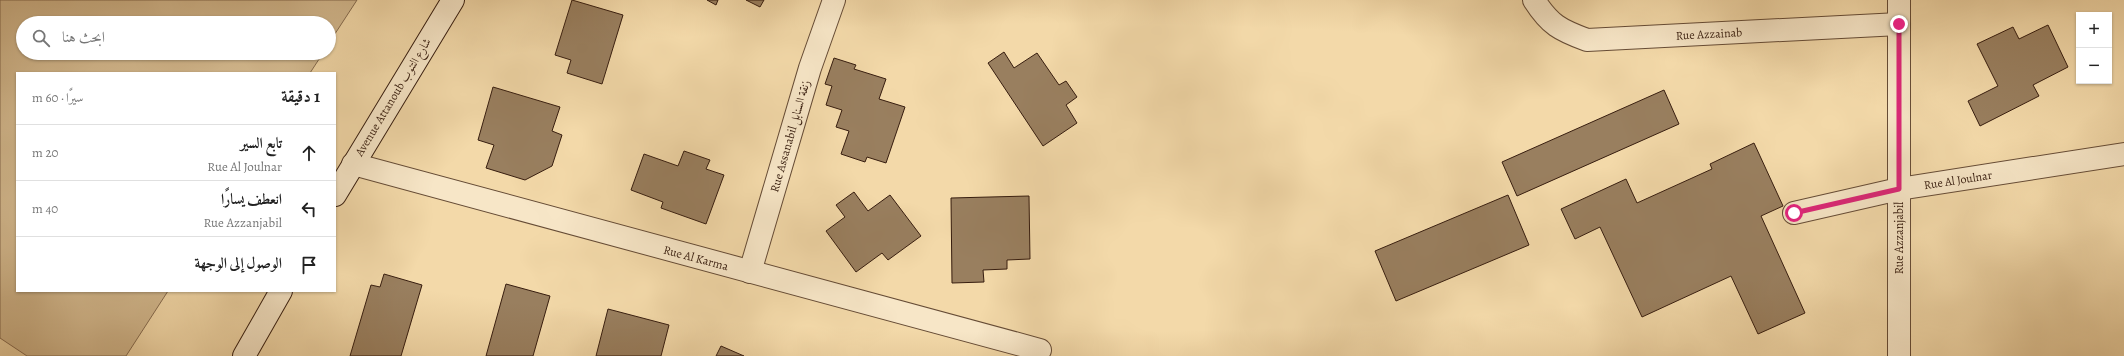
<!DOCTYPE html>
<html lang="ar">
<meta charset="utf-8">
<style>
body{margin:0;font-family:Alegreya,Amiri,serif;background:#f6f6f6;color:#222;direction:rtl}
.controls{position:absolute;right:12px;top:12px;display:grid;overflow:hidden;border-radius:0px;box-shadow:0 1px 3px #0004}
.controls button{width:36px;height:36px;display:grid;place-items:center;padding:0;border:0;border-bottom:1px solid #e0e0e0;background:#fff;color:#222;font:20px sans-serif}
.stop{position:absolute;width:12px;height:12px;margin:-9px;border:3px solid #db2777;border-radius:50%;background:#fff}
.stop.end{background:#db2777;border-color:#fff;box-shadow:0 1px 4px #0008}
.list{margin:0;padding:0;list-style:none}
h2{display:flex;justify-content:space-between;align-items:center;height:52px;margin:0;padding:0 16px;font-size:17px}
h2 small{font-size:13px;font-weight:400;color:#767676}
.list li{display:grid;grid-template-columns:26px 1fr auto;gap:12px;align-items:center;box-sizing:border-box;height:56px;padding:0 16px;border-top:1px solid #e0e0e0}
.list b{display:block;font-size:15px;white-space:nowrap}
.list p{margin:0;font-size:13px;white-space:nowrap;color:#767676}
.list em{font-size:13px;font-style:normal;color:#767676}
.icon{flex:none;width:22px;height:22px;fill:none;stroke:currentColor;stroke-width:2;stroke-linecap:round;stroke-linejoin:round}
.map{position:relative;flex:none;width:2124px;height:356px;overflow:hidden;direction:ltr}
.search{position:absolute;background:#fff;box-shadow:0 1px 3px #0004;left:16px;top:16px;width:320px;height:44px;display:flex;align-items:center;gap:10px;box-sizing:border-box;padding:0 14px;border-radius:22px;color:#767676;font-size:15px}
.panel{position:absolute;background:#fff;box-shadow:0 1px 3px #0004;left:16px;top:72px;width:320px;height:220px;border-radius:0px;direction:rtl}
.map>svg:first-child{display:block}
.green{fill:#d3b98f;stroke:#856b4f}
.building{fill:#997f5f;stroke:#371d0f}
.lines{fill:none;stroke-linecap:round;stroke-linejoin:round}
.street-casing{stroke:#664c36;stroke-width:24}
.secondary-casing{stroke:#371d0f;stroke-width:24}
.street{stroke:#f7e6c7;stroke-width:22}
.secondary{stroke:#f7e6c7;stroke-width:22}
.route{stroke:#db2777;stroke-width:5}
.labels{text-anchor:middle;dominant-baseline:central;stroke-width:3;stroke-linejoin:round;paint-order:stroke}
.street-label{font-size:12px;fill:#371d0f;stroke:#f7e6c7}
</style>
<div class="map">
<svg width="2124" height="356" viewBox="0 0 2124 356">
<rect width="100%" height="100%" fill="#f3d9a9"/>
<filter id="stains"><feTurbulence type="fractalNoise" baseFrequency=".005" numOctaves="4"/><feColorMatrix values="0 0 0 0 .2 0 0 0 0 .09 0 0 0 0 .02 0 0 0 .5 -.17"/></filter>
<radialGradient id="worn" r=".72"><stop offset=".6" stop-color="#630" stop-opacity="0"/><stop offset="1" stop-color="#630" stop-opacity=".3"/></radialGradient>
<polygon class="green" points="0,0 357,0 329,43 329,23 23,23 23,53 323,53 310,73 17,73 17,291 168,291 126,356 27,356 0,338"/>
<g class="building">
<polygon points="572,0 623,15 602,84 567,73 571,60 555,55"/>
<polygon points="707,0 718,0 716,5"/>
<polygon points="746,0 764,0 760,7"/>
<polygon points="2048,25 2068,67 2033,85 2039,96 1980,126 1968,101 1998,86 1977,44 2013,27 2019,39"/>
<polygon points="1004,52 1014,68 1037,53 1059,85 1066,81 1077,97 1066,105 1077,123 1043,146 988,63"/>
<polygon points="834,58 856,65 854,69 886,79 879,99 905,107 886,163 867,157 865,162 841,154 849,131 836,127 842,110 826,105 832,86 825,84"/>
<polygon points="493,87 560,107 552,131 562,135 552,166 525,180 486,168 494,145 478,140"/>
<polygon points="1664,90 1679,124 1517,196 1502,162"/>
<polygon points="1754,143 1783,206 1761,216 1805,313 1758,334 1731,276 1642,317 1600,227 1575,239 1561,209 1626,179 1637,203 1712,169 1710,164"/>
<polygon points="684,151 710,160 706,169 724,175 706,224 661,208 663,202 631,190 644,154 678,166"/>
<polygon points="854,192 868,211 890,195 921,236 888,260 882,253 856,272 826,231 845,217 836,205"/>
<polygon points="1508,195 1529,245 1396,301 1375,251"/>
<polygon points="1029,196 1030,259 1007,260 1007,269 983,270 984,282 952,283 951,198"/>
<polygon points="384,274 422,285 401,356 350,356 371,285 380,287"/>
<polygon points="506,284 550,296 533,356 486,356"/>
<polygon points="608,309 669,325 661,356 596,356"/>
<polygon points="721,346 744,356 716,356"/>
</g>
<g class="lines">
<g class="street-casing">
<g id="street">
<path d="M 1534,0 C 1550,25 1560,30 1587,40 L 1899,24"/>
<polyline points="1899,0 1899,356"/>
<polyline points="353,164 1040,350"/>
<polyline points="1794,213 1899,189 2124,154"/>
<polyline points="750,272 810,68 834,0"/>
</g>
</g>
<g class="secondary-casing">
<g id="secondary">
<polyline points="335,195 453,0"/>
<polyline points="244,356 281,291"/>
</g>
</g>
<use href="#street" class="street"/>
<use href="#secondary" class="secondary"/>
</g>
<g class="lines">
<polyline class="route" points="1794,213 1899,189 1899,24"/>
</g>
<g class="labels">
<g class="street-label">
<text transform="translate(1709 34) rotate(-3)">Rue Azzainab</text>
<text transform="translate(393 97) rotate(-59)">Avenue Attanoub شارع التنوب</text>
<text transform="translate(790 136) rotate(-74)">Rue Assanabil زنقة السنابل</text>
<text transform="translate(1958 180) rotate(-9)">Rue Al Joulnar</text>
<text transform="translate(1899 238) rotate(-90)">Rue Azzanjabil</text>
<text transform="translate(696 258) rotate(15)">Rue Al Karma</text>
</g>
</g>
<rect width="100%" height="100%" filter="url(#stains)"/>
<rect width="100%" height="100%" fill="url(#worn)"/>
</svg>
<div class="controls">
<button>+</button>
<button>−</button>
</div>
<div class="stop" style="left:1794px;top:213px"></div>
<div class="stop end" style="left:1899px;top:24px"></div>
<div class="search"><svg class="icon" aria-label="search" viewBox="0 0 24 24"><circle cx="10" cy="10" r="6"/><path d="M15 15l6 6"/></svg>ابحث هنا</div>
<section class="panel">
<h2>1 دقيقة<small>سيرًا · 60 m</small></h2>
<ul class="list">
<li><svg class="icon" aria-label="ahead" viewBox="0 0 24 24"><path d="M12 20V5M6 11l6-6 6 6"/></svg><div><b>تابع السير</b><p>Rue Al Joulnar</p></div><em>20 m</em></li>
<li><svg class="icon" aria-label="left" viewBox="0 0 24 24"><path d="M17 20v-9H6M10 6l-5 5 5 5"/></svg><div><b>انعطف يسارًا</b><p>Rue Azzanjabil</p></div><em>40 m</em></li>
<li><svg class="icon" aria-label="arrive" viewBox="0 0 24 24"><path d="M6 21V4h12l-3 4 3 4H6"/></svg><div><b>الوصول إلى الوجهة</b></div></li>
</ul>
</section>
</div>
